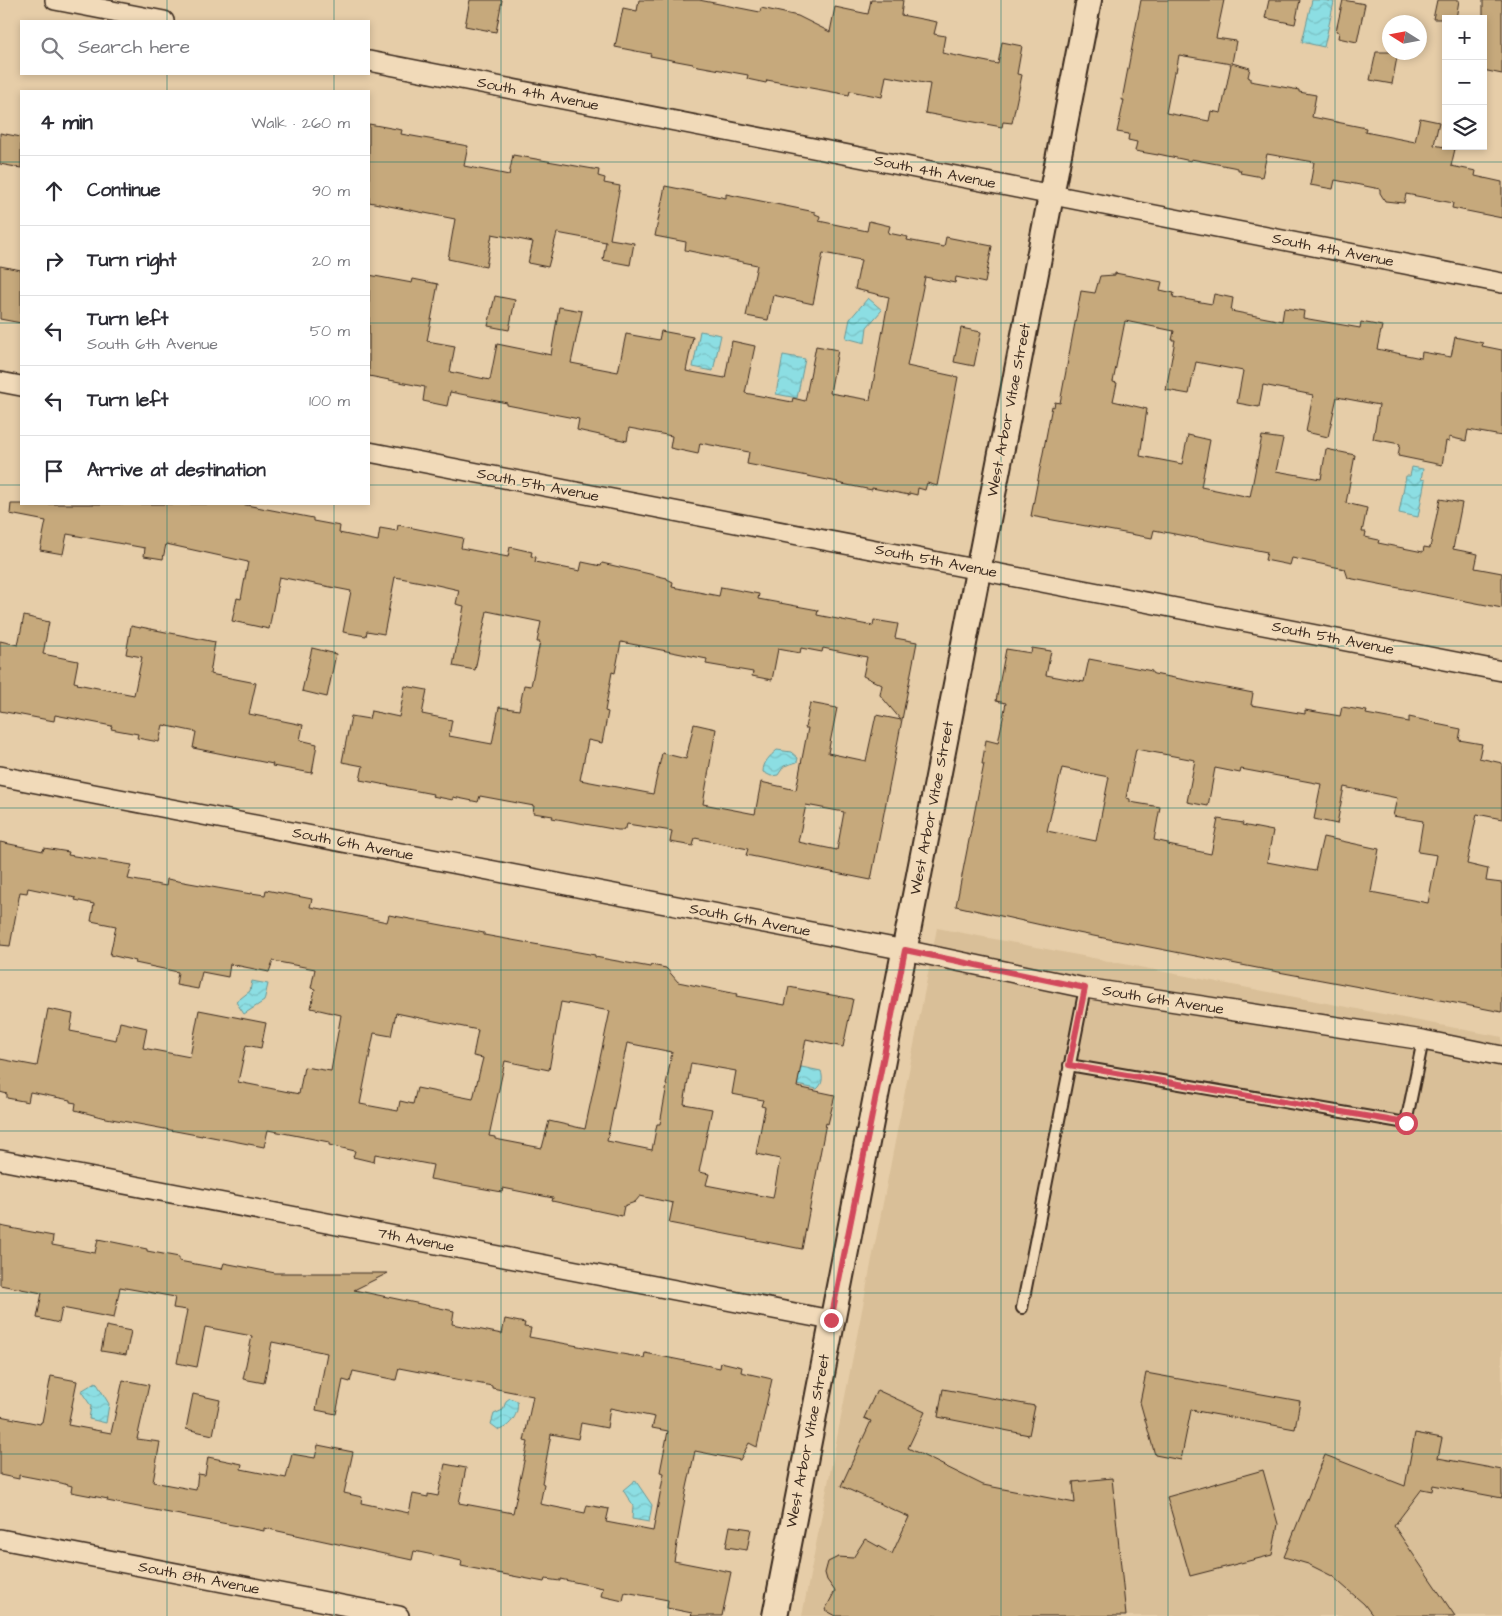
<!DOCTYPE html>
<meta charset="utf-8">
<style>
body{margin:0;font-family:"Architects Daughter",sans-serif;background:#f7f7f7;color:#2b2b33}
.controls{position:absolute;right:15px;top:15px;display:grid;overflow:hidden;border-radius:0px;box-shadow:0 2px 8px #0003}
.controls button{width:45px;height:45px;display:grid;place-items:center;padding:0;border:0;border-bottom:1px solid #e1e1e2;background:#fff;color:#2b2b33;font:25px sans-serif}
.compass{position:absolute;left:1382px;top:15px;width:45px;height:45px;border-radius:50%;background:#fff;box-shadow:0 2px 8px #0003;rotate:281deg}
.stop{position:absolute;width:15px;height:15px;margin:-11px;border:4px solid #d1495b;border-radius:50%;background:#fff}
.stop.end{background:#d1495b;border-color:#fff;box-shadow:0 1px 5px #0008}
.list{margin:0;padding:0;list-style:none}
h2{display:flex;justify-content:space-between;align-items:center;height:65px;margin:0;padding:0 20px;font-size:21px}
h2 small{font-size:16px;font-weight:400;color:#7c7c81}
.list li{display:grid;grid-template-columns:32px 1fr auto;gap:15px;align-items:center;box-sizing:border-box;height:70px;padding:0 20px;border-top:1px solid #e1e1e2}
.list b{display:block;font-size:19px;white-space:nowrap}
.list p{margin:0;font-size:16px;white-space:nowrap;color:#7c7c81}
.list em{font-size:16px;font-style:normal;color:#7c7c81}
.icon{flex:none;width:28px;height:28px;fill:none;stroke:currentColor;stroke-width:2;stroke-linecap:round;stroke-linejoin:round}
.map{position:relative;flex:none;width:1502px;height:1616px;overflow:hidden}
.search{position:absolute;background:#fff;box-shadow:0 2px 8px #0003;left:20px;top:20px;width:350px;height:55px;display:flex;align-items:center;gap:12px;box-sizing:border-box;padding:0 18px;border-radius:0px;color:#7c7c81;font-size:19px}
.panel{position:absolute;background:#fff;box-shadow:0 2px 8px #0003;left:20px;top:90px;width:350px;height:415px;border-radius:0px}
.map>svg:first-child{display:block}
.built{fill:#d9bf98}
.water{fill:url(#water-waves);stroke:#6c9694}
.building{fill:#c6a97c;stroke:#3b2a1e;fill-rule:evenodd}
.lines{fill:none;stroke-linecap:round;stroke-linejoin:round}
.service-casing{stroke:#3b2a1e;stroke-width:14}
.minor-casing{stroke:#3b2a1e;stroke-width:22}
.tertiary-casing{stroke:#3b2a1e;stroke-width:28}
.service{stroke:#f1dab9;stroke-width:10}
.minor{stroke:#f1dab9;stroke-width:19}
.tertiary{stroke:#f1dab9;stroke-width:24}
.route{stroke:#d1495b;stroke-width:6}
.grid{fill:none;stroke:#0f766e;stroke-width:1;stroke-opacity:0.55}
.labels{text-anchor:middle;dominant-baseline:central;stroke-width:4;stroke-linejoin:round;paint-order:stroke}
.street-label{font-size:15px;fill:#3b2a1e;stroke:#f1dab9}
</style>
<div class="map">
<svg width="1502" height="1616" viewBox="0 0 1502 1616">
<defs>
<pattern id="water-waves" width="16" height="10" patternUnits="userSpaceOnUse" patternTransform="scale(1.25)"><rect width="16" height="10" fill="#8cdee3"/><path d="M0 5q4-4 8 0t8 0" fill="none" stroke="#7abfc2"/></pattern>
</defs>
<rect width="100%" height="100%" fill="#e6cda8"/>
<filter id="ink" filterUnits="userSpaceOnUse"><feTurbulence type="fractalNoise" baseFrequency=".02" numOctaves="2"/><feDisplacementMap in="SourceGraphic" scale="10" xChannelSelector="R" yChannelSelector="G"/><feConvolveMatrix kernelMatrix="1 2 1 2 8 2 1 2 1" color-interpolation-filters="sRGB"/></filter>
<g filter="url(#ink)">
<polygon class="built" points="937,928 1502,1037 1502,1616 802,1616"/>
<g class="water">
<polygon points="1312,0 1323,0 1334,2 1324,47 1302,42"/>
<polygon points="868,298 882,310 867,327 865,343 846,338 850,319"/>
<polygon points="700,331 721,335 713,371 693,367"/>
<polygon points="783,355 805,359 797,398 776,394"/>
<polygon points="1412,467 1423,469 1421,479 1425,480 1418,517 1399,513 1406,476 1410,476"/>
<path d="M 777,750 L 791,752 L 798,758 L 797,762 L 784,766 L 778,775 L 771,776 L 763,772 C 763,762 770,756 777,750 Z"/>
<polygon points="252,981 268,984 264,1001 244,1014 236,1002 250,991"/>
<path d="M 787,1064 L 821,1071 C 823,1078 823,1084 817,1089 L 782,1082 Z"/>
<polygon points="96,1382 109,1404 106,1423 89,1419 91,1406 81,1391"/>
<path d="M 510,1398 L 517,1401 C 520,1413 510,1427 499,1430 L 491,1424 L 494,1414 L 503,1410 L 506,1401 Z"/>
<polygon points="635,1480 652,1505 649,1522 632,1519 633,1506 623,1490"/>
</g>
<g class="building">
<polygon points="470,0 502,0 496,32 465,26"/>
<polygon points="639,0 699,0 760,12 761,8 798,16 830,32 835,7 868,14 871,0 903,0 901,15 937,22 934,34 945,36 942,53 998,64 1002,42 1022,46 1017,74 1022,75 1012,123 1003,122 1002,127 925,113 930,84 886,76 882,97 850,91 849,95 767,80 766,83 747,79 748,75 693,65 693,64 650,56 651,54 615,47 623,8 637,11"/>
<path d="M 1141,0 L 1224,0 L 1216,38 L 1236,41 L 1232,63 L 1250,68 L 1248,77 L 1250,78 L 1250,81 L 1299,90 L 1299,92 L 1316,95 L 1312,117 L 1366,128 L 1365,132 L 1415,142 L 1420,118 L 1439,122 L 1434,145 L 1455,149 L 1451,166 L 1476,171 L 1475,176 L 1502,182 L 1502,218 L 1452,208 L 1453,203 L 1406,194 L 1404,203 L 1385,201 L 1380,193 L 1380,189 L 1335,180 L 1333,189 L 1310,185 L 1314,162 L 1267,154 L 1262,177 L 1240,173 L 1241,170 L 1238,170 L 1238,168 L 1191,159 L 1191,161 L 1158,154 L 1158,155 L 1135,151 L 1137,142 L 1128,140 L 1129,134 L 1117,132 L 1124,100 L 1122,100 ZM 1179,55 L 1231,64 L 1221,113 L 1211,111 L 1209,121 L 1166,113 L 1174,72 L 1176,72 Z"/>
<polygon points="1269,0 1300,0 1295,24 1265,18"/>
<polygon points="1343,0 1365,4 1357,42 1338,38 1339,32 1336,31"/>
<polygon points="1437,0 1459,0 1456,19 1433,19"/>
<polygon points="1483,0 1502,0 1502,74 1483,70"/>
<polygon points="1376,52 1398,52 1392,84 1370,80"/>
<polygon points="369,124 402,130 401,134 468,146 464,166 509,175 513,155 599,170 598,176 605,178 604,183 620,186 610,239 634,243 630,265 603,260 606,242 557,233 548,267 528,263 533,242 492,234 486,267 448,259 455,219 369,202"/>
<polygon points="0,133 21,137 21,168 0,164"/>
<polygon points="665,186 726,198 726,194 815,212 815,214 820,216 819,221 867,231 869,221 890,226 888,233 908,237 907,240 944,247 946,237 992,246 985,283 956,277 955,283 925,277 907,366 958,377 937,486 927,483 925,490 918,488 917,495 909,493 909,495 872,488 872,490 837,483 838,482 747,464 749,452 700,443 698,454 670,448 672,436 629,428 627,441 577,430 579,419 507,405 507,403 450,392 447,406 423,401 425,387 369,376 369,275 412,283 413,279 438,284 427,341 455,346 450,372 490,380 497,344 551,355 559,307 582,311 571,363 618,372 626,334 659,340 661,331 693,337 686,371 725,378 732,341 755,346 745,393 792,402 793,398 805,401 816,346 838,350 830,393 870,400 889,297 855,289 861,260 823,253 813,304 773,295 768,320 746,316 757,265 685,250 686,242 655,236"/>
<polygon points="0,266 21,270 21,323 0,319"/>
<polygon points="1115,273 1162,282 1160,290 1174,293 1173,297 1212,304 1214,294 1233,298 1231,311 1282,321 1284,308 1304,311 1303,318 1360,328 1361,322 1382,326 1377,349 1421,358 1422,352 1451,357 1455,337 1483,343 1482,346 1502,350 1502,436 1468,430 1466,441 1449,437 1449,442 1446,441 1442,465 1398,456 1400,444 1373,439 1379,405 1337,397 1328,437 1306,432 1313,395 1263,385 1259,407 1237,403 1243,371 1196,362 1189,394 1166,390 1175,340 1172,340 1174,331 1125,321 1113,382 1117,383 1113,401 1147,409 1140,456 1182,464 1188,435 1210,440 1201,487 1250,497 1262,436 1283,439 1276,471 1321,479 1326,449 1355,455 1346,503 1367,508 1362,532 1366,532 1365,537 1379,540 1378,543 1423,552 1424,547 1430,548 1440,499 1462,503 1453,549 1478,554 1475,568 1502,573 1502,608 1348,578 1345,569 1292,558 1290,565 1265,560 1267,552 1154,530 1152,538 1031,516 1052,406 1054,407 1055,402 1060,403 1081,291 1095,293 1100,276 1115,275"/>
<polygon points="495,296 515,300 509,330 488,326"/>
<polygon points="961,328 981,332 974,366 954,362"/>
<path d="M 11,504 L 241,504 L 313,518 L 313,521 L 340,526 L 339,533 L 378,541 L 380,528 L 397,531 L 398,525 L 463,538 L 461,548 L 508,557 L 510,547 L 532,552 L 531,556 L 536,557 L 535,562 L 580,571 L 582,562 L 601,566 L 602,563 L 667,578 L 667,579 L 673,582 L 672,587 L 719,596 L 721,587 L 759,594 L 758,599 L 818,610 L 817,615 L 873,626 L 874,620 L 898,624 L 895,638 L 917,642 L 871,880 L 746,855 L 748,849 L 695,838 L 693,846 L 670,842 L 672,831 L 627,824 L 626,828 L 624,828 L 623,830 L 618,830 L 552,818 L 553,816 L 533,813 L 534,806 L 480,796 L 478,802 L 453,797 L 453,800 L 432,796 L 433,794 L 360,780 L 363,766 L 342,762 L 351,716 L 369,719 L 371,711 L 399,717 L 405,686 L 427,690 L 422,714 L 452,720 L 449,736 L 492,744 L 499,707 L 519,710 L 524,685 L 531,686 L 540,642 L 537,642 L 541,622 L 487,611 L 475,670 L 453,666 L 464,606 L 456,604 L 459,590 L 437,585 L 395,577 L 384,634 L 367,631 L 366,636 L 343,632 L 351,591 L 279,577 L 269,629 L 232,621 L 237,598 L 241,599 L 248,562 L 166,544 L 163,559 L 144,556 L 145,548 L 67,534 L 63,554 L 40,550 L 46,521 L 10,514 ZM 621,642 L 707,659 L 706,664 L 753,672 L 752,676 L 772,680 L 778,649 L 800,653 L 801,648 L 822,652 L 823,648 L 867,657 L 863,676 L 882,685 L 880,695 L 901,720 L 876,715 L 866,761 L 828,753 L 837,708 L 810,703 L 805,728 L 808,728 L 796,790 L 761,782 L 755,814 L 703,804 L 716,729 L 694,724 L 686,759 L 662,753 L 653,794 L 580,780 L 588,740 L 602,743 L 608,712 L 605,711 L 612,672 L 615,673 ZM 806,805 L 844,812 L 837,850 L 798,842 Z"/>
<polygon points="24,616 49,622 43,654 78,661 74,682 78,683 77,684 134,695 142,657 126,654 131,626 141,628 141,627 215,642 210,674 256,683 249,714 303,725 300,740 317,744 312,773 272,766 273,764 193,748 196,732 163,725 159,742 137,738 138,734 111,729 112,726 55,715 54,721 0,711 0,641 18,645"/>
<polygon points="312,648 336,654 327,697 302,691"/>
<path d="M 1032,648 L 1051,651 L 1046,675 L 1084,682 L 1089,659 L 1152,671 L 1152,673 L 1154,674 L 1253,693 L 1251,705 L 1305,714 L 1305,710 L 1340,716 L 1342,707 L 1367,711 L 1366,714 L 1409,722 L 1409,717 L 1437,723 L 1436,724 L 1461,729 L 1459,740 L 1482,744 L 1479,758 L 1502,763 L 1502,819 L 1477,814 L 1467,864 L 1488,869 L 1486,881 L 1502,883 L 1502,1012 L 1424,997 L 1424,999 L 1257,968 L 1068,931 L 956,906 L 984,764 L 982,764 L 986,740 L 998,743 L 1006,703 L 996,701 L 1006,649 L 1031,653 ZM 1136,749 L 1195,760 L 1187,802 L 1208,806 L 1215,768 L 1240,773 L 1241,769 L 1321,784 L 1314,819 L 1337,824 L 1344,787 L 1397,798 L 1393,816 L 1423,821 L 1418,852 L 1437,855 L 1428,903 L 1371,892 L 1379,849 L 1323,837 L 1315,871 L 1267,862 L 1273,831 L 1242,825 L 1243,823 L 1218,819 L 1211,854 L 1168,845 L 1168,843 L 1154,840 L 1160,807 L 1130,802 L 1130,799 L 1126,798 ZM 1062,768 L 1109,777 L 1096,841 L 1047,831 Z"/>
<path d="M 0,842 L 43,851 L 44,848 L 69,852 L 68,855 L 132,865 L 128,879 L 166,886 L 167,879 L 251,894 L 251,893 L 265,895 L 266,890 L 312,899 L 310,907 L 344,913 L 387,922 L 389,915 L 484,933 L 484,935 L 595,955 L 595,957 L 650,967 L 651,965 L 666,968 L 678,982 L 737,994 L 736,996 L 785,1005 L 789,987 L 853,999 L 843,1047 L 806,1039 L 797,1087 L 835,1095 L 828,1124 L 826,1123 L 802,1249 L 669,1223 L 673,1203 L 640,1196 L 635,1202 L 624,1206 L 622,1216 L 552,1201 L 553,1198 L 503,1188 L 502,1192 L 430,1179 L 433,1165 L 375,1154 L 374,1162 L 353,1157 L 355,1151 L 329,1145 L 329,1142 L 268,1130 L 264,1147 L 202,1135 L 202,1136 L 101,1117 L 75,1110 L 76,1103 L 70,1102 L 70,1100 L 30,1092 L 28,1102 L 7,1098 L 7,1094 L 0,1092 L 0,1059 L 37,1066 L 48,1009 L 73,1014 L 70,1031 L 116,1040 L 120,1022 L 147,1028 L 143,1048 L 190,1057 L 199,1010 L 266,1023 L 261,1048 L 246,1045 L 238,1082 L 299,1094 L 304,1067 L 331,1071 L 341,1015 L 311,1008 L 315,989 L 311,988 L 315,969 L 273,961 L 269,972 L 230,964 L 228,977 L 202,972 L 198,989 L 176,985 L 178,972 L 135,963 L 136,961 L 110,955 L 116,926 L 91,921 L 94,904 L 75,900 L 76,898 L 28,888 L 27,893 L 20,892 L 10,946 L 0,945 ZM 561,1002 L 610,1011 L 585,1129 L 549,1121 L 542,1148 L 495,1139 L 495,1137 L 489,1136 L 505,1061 L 549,1070 ZM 396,1013 L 478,1030 L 473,1056 L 483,1058 L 473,1099 L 417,1088 L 413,1104 L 400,1101 L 398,1111 L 360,1104 L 374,1033 L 391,1036 ZM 627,1043 L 672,1052 L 666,1085 L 667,1085 L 660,1124 L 657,1124 L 652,1150 L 607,1141 ZM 691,1063 L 736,1071 L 732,1094 L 763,1100 L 761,1106 L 765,1107 L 756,1154 L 780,1159 L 773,1198 L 706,1185 L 709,1174 L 699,1172 L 712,1109 L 684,1104 Z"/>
<path d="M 0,1226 L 53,1236 L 52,1245 L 95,1253 L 98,1239 L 147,1249 L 147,1251 L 179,1257 L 179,1261 L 222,1269 L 224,1263 L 275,1273 L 388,1273 L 354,1290 L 454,1311 L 452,1324 L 502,1334 L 505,1319 L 525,1323 L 524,1327 L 531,1328 L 529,1337 L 644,1358 L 645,1353 L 720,1368 L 721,1362 L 742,1367 L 741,1372 L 772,1379 L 757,1447 L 749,1443 L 740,1460 L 695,1451 L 686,1492 L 674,1561 L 731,1572 L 722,1616 L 691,1616 L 692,1613 L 667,1608 L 668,1600 L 625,1592 L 623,1601 L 601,1596 L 603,1588 L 560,1579 L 560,1581 L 545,1579 L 544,1582 L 461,1566 L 462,1561 L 414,1551 L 412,1560 L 264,1528 L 264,1531 L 107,1501 L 108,1499 L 71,1492 L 72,1486 L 61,1483 L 19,1475 L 19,1479 L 0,1475 L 0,1416 L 40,1424 L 41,1422 L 42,1422 L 51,1376 L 77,1381 L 68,1425 L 111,1433 L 123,1380 L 149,1385 L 137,1439 L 160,1442 L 153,1482 L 196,1490 L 198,1474 L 205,1475 L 208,1457 L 242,1464 L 241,1469 L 286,1478 L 292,1454 L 315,1458 L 318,1445 L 353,1452 L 344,1493 L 362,1497 L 361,1503 L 409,1513 L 413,1494 L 428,1497 L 428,1494 L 438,1496 L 445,1464 L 466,1468 L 459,1503 L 513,1513 L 528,1442 L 524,1441 L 533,1396 L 492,1388 L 492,1386 L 399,1368 L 396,1380 L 353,1371 L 350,1382 L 343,1380 L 336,1414 L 316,1410 L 327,1353 L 272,1342 L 264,1383 L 243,1379 L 252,1336 L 205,1327 L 197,1367 L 177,1363 L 187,1310 L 173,1308 L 175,1297 L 120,1287 L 114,1318 L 62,1308 L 59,1323 L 37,1318 L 42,1293 L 0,1285 ZM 610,1408 L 655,1417 L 652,1428 L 668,1431 L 660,1472 L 664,1473 L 653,1531 L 606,1522 L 609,1509 L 587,1505 L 585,1513 L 540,1504 L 544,1484 L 542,1483 L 551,1434 L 578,1439 L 581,1423 L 607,1428 Z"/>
<polygon points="106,1326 131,1331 126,1355 101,1351"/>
<polygon points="1146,1373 1300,1401 1295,1429 1191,1410 1181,1460 1155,1455 1140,1402"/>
<polygon points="943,1389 1035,1406 1029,1435 938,1417"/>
<polygon points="877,1390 925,1412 908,1448 983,1485 1075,1503 1073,1482 1112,1478 1126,1616 836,1616 825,1610 835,1591 827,1580 825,1573 828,1562 838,1557 853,1558 865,1539 892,1554 909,1517 841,1486 871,1421 864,1418"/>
<polygon points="193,1394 220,1400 213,1435 186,1429"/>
<polygon points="1415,1433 1442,1438 1438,1458 1502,1470 1502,1498 1433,1485 1432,1491 1422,1489 1394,1526 1455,1616 1373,1616 1364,1604 1332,1576 1308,1564 1284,1557 1325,1455 1405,1486"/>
<polygon points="1263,1470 1278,1524 1272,1555 1190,1576 1167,1497"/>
<polygon points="730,1526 751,1529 747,1550 726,1547"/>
</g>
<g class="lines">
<g class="service-casing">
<g id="service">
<polyline points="1069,1065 1406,1123 1423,1040"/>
<polyline points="1022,1308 1085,988"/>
</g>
</g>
<g class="minor-casing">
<g id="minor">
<polyline points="55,0 164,21"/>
<polyline points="369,61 1502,283"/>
<polyline points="0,382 21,386"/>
<polyline points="369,452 1502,671"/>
<polyline points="0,776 905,950 1085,988 1423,1040 1502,1056"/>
<polyline points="0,1160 831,1320"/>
<polyline points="0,1539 399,1616"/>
</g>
</g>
<g class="tertiary-casing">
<polyline id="tertiary" points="775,1616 1089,0"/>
</g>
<use href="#service" class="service"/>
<use href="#minor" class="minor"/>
<use href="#tertiary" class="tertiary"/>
</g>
</g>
<g class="lines" filter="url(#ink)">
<polyline class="route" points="831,1320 905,950 1085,988 1069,1065 1406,1123"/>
</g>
<path class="grid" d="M 167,0 L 167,21M 334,0 L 334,21M 501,0 L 501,1616M 668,0 L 668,1616M 834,0 L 834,1616M 1001,0 L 1001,1616M 1168,0 L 1168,1616M 1335,0 L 1335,1616M 167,74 L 167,91M 334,74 L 334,91M 0,162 L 21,162M 369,162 L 1502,162M 0,323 L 21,323M 369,323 L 1502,323M 0,485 L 21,485M 369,485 L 1502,485M 167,504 L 167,1616M 334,504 L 334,1616M 0,646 L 1502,646M 0,808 L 1502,808M 0,970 L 1502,970M 0,1131 L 1502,1131M 0,1293 L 1502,1293M 0,1454 L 1502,1454"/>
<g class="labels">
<g class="street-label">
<text transform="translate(538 94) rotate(11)">South 4th Avenue</text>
<text transform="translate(935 172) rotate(11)">South 4th Avenue</text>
<text transform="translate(1333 250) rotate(11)">South 4th Avenue</text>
<text transform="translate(1009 410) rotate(-79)">West Arbor Vitae Street</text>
<text transform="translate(538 485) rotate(11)">South 5th Avenue</text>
<text transform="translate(936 561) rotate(11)">South 5th Avenue</text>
<text transform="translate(1333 638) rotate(11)">South 5th Avenue</text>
<text transform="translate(932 808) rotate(-79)">West Arbor Vitae Street</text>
<text transform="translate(353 844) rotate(11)">South 6th Avenue</text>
<text transform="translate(750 920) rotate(11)">South 6th Avenue</text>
<text transform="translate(1163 1000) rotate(9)">South 6th Avenue</text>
<text transform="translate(416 1240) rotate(11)">7th Avenue</text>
<text transform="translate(808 1441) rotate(-79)">West Arbor Vitae Street</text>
<text transform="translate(199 1578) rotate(11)">South 8th Avenue</text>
</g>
</g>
</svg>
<div class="controls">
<button>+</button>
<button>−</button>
<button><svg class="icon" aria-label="layers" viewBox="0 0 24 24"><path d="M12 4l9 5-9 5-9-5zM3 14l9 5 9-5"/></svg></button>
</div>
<svg class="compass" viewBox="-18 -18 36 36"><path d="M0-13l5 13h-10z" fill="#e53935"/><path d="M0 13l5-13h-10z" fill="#7c7c81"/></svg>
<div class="stop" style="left:1406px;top:1123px"></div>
<div class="stop end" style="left:831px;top:1320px"></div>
<div class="search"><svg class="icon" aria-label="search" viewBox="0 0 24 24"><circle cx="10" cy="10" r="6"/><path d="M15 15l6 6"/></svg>Search here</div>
<section class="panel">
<h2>4 min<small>Walk · 260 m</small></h2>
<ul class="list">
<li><svg class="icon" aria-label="ahead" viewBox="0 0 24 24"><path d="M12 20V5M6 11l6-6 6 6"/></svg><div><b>Continue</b></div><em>90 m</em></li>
<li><svg class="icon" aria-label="right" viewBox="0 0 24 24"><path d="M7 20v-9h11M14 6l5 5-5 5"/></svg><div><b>Turn right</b></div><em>20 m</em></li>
<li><svg class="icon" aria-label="left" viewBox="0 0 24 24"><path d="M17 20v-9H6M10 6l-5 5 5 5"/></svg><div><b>Turn left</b><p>South 6th Avenue</p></div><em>50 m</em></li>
<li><svg class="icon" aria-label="left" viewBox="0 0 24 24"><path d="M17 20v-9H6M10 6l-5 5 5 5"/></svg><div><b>Turn left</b></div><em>100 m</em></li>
<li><svg class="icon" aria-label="arrive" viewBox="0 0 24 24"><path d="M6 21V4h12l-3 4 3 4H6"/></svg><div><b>Arrive at destination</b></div></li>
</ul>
</section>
</div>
